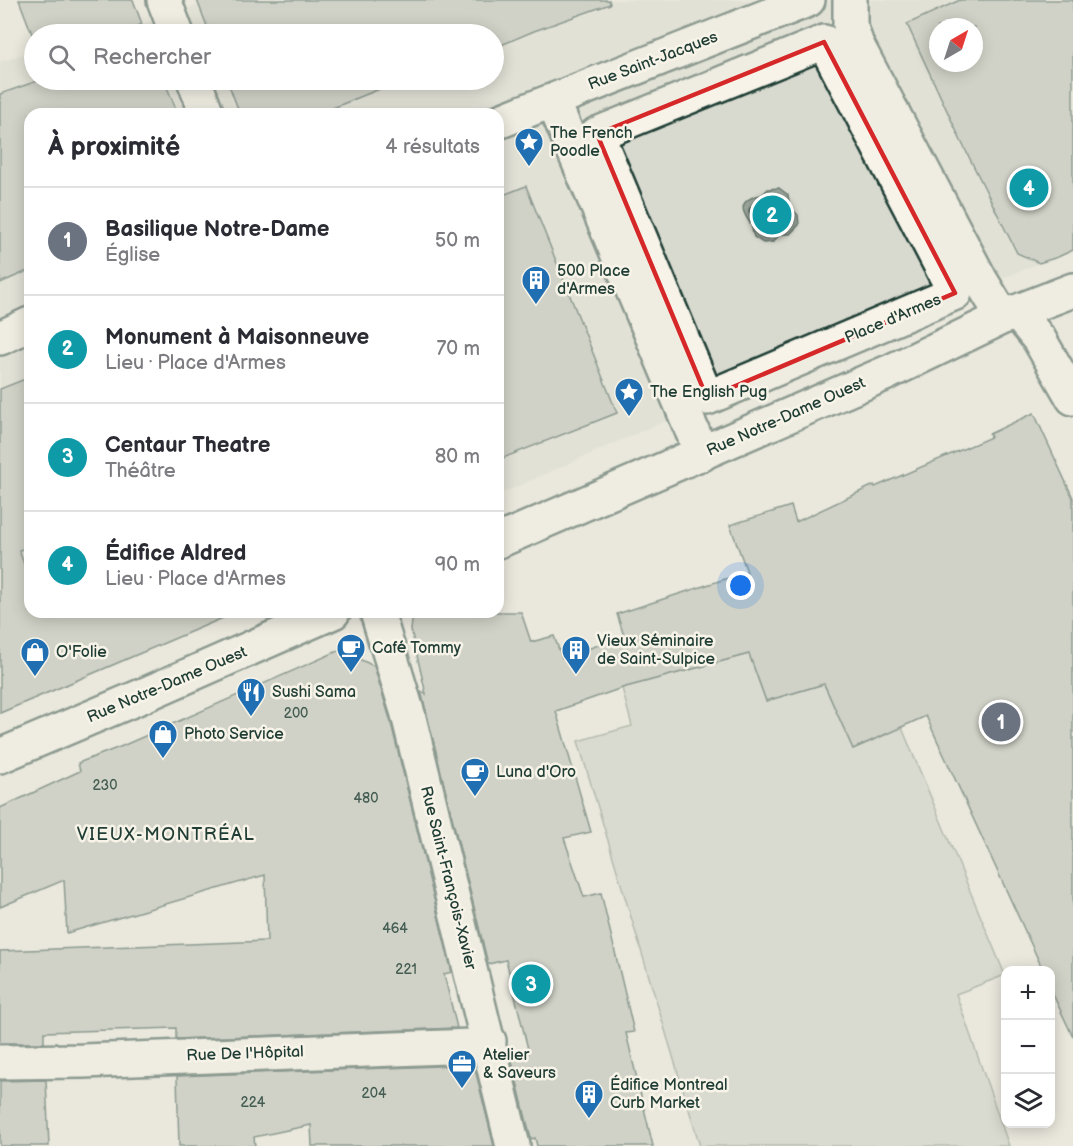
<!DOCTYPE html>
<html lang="fr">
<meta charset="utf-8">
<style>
body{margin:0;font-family:"Balsamiq Sans",sans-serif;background:#f2f2f3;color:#2b2b33}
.controls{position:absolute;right:18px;bottom:18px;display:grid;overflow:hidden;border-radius:12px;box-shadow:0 3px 15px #0003}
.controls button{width:54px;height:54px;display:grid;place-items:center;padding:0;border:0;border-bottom:2px solid #e1e1e2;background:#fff;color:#2b2b33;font:30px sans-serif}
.compass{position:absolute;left:929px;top:18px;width:54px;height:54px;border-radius:50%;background:#fff;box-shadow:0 3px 15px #0003;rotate:39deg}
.you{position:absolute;left:741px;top:586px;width:21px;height:21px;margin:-15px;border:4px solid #fff;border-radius:50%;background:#1a73e8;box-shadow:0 0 0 9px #1a73e833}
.badge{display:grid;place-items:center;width:39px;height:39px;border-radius:50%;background:#ea580c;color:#fff;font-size:20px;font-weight:700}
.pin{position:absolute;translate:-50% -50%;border:3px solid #fff;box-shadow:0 2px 6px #0006}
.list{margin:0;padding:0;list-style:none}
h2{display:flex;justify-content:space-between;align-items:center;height:78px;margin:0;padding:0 24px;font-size:26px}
h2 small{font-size:20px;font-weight:400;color:#7c7c81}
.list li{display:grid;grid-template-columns:39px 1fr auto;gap:18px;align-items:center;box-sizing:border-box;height:108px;padding:0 24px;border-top:2px solid #e1e1e2}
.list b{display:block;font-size:22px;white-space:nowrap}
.list p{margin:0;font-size:20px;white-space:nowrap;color:#7c7c81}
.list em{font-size:20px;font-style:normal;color:#7c7c81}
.icon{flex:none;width:33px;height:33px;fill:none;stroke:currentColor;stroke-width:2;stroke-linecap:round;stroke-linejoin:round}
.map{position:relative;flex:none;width:1073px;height:1146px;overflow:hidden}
.search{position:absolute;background:#fff;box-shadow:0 3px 15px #0003;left:24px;top:24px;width:480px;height:66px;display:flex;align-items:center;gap:15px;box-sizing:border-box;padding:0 21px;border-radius:33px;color:#7c7c81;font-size:22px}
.panel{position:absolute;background:#fff;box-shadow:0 3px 15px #0003;left:24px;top:108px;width:480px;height:510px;border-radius:18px}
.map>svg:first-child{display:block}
.built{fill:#d9dacf;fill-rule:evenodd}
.green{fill:#c8ccc1;stroke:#74847a;stroke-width:1.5}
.water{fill:#9ca69c;stroke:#6a7c72;stroke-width:1.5}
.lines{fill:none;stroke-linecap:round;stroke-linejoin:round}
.shore{stroke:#51675e;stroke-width:1.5}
.building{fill:#b2b8ae;stroke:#1f3d34;stroke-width:1.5;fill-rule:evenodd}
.minor-casing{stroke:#1f3d34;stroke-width:38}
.minor{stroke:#f7f3e8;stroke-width:33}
.marked{fill:none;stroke:#d62828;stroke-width:4.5;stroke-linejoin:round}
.labels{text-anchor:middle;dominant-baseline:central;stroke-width:5;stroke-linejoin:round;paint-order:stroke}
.number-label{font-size:14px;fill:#445c52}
.street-label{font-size:16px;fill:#1f3d34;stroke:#f7f3e8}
.poi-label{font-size:16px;fill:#1f3d34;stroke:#f7f3e8;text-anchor:start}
.neighbourhood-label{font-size:18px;letter-spacing:1.5px;fill:#1f3d34;stroke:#f7f3e8}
</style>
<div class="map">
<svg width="1073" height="1146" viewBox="0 0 1073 1146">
<rect width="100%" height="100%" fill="#eae8dd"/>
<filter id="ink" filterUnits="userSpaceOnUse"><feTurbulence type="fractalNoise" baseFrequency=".0167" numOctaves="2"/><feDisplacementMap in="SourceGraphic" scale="12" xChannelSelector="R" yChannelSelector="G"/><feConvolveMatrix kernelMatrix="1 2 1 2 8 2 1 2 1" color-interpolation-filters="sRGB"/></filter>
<g filter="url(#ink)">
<path class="built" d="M 197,0 L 1073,0 L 1073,252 L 1039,263 L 644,430 L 498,495 L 498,114 L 30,114 L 30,612 L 234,612 L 0,714 L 0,62 L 34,51 L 34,80 L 494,80 L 494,34 L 116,34 L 198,5 ZM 938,27 L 974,27 L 974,63 L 938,63 Z"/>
<polygon class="green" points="749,654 766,701 824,684 853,749 902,728 1005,975 956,994 1009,1146 700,1146 578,741 632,726 622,688"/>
<path class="water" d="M 779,188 L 788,195 L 790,207 L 798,215 L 799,225 L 790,234 L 780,234 L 773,242 L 763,243 L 754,237 C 752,233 753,227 750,223 C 745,215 737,205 751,198 C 760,193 759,199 768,189 Z"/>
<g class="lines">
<g class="shore">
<polygon points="778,194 782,197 784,209 793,217 793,223 788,228 778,229 770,237 764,237 758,233 757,222 750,215 749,210 754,203 763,202 771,195"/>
<polygon points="774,205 781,219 767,226 760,212"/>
</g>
</g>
<g class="building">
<polygon points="19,0 133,0 142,24 136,27 139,34 32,34"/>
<polygon points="197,0 609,0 610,4 534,31 494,48 494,34 210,34"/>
<path d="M 960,0 L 1073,0 L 1073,250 L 1058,257 L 1039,263 L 1017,253 L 961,141 L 907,24 ZM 938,27 L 974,27 L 974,63 L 938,63 Z"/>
<polygon points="40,80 164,80 178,114 30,114 30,270 0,283 0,94"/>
<polygon points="227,80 384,80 387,86 318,114 240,114"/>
<polygon points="526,186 617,413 498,460 498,197"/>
<polygon points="30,377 30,547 19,550 30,581 30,612 237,612 0,713 0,389"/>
<polygon points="1034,413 1073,498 1073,1037 1050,988 1050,970 1043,970 926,716 853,749 824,684 766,701 749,654 622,688 556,711 591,832 564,838 584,897 601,893 634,1032 626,1033 653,1146 537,1146 535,1138 531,1139 511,1057 529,1053 506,960 488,964 421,691 426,694 411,630 412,621 418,612 521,612 531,642 554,636 562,658 624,636 617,614 747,572 730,525 791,506 796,522 874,485 875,487 991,437 989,434"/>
<polygon points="340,650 374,666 390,719 452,972 444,974 457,1028 176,1039 176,1028 44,1032 44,1043 0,1043 0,951 267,941 265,875 67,933 64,880 0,907 0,808 80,771 78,763 120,747"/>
<polygon points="466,1065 467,1067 474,1065 494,1146 312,1146 311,1125 254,1137 255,1146 179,1146 177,1076"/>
<polygon points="46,1080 49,1146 0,1146 0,1081"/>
</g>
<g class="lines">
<g class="minor-casing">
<g id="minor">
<polyline points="164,0 177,34"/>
<polyline points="850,0 850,25 857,45 980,279 1003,317"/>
<polygon points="824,42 955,293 707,398 597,134"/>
<polyline points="194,80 207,114"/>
<polyline points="553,101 702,454"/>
<polyline points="498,122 808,0"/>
<polyline points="1017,312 1039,339 1073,398"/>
<polyline points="0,338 30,324"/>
<polyline points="498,541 889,372 1003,317 1073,290"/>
<polyline points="377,612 408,714 513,1146"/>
<polyline points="0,756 144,695 333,612"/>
<polyline points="0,1062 83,1061 471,1046 489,1041"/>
</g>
</g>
<use href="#minor" class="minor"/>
</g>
</g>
<path d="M0 0H1073V1146H0ZM 824,42 L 955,293 L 707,398 L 597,134 Z" fill="#eae8dd" fill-opacity=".55" fill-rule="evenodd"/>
<path class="marked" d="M 824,42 L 955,293 L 707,398 L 597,134 Z"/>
<defs>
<g id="sight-pin" transform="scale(1.5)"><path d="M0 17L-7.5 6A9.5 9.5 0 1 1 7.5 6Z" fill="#1f6fb2" stroke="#f7f3e8"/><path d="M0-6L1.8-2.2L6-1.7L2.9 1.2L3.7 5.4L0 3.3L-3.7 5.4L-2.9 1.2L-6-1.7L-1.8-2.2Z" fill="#fff"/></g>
<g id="building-pin" transform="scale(1.5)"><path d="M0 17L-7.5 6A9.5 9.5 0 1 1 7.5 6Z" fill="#1f6fb2" stroke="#f7f3e8"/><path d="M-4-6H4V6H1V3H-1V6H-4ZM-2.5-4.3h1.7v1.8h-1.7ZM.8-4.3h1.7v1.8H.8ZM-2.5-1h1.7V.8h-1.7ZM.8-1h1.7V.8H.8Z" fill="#fff"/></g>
<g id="cafe-pin" transform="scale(1.5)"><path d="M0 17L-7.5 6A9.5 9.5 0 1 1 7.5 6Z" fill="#1f6fb2" stroke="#f7f3e8"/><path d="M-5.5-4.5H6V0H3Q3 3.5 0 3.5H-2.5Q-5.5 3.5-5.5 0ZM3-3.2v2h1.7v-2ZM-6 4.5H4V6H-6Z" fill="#fff"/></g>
<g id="shop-pin" transform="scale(1.5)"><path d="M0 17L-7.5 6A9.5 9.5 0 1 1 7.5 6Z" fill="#1f6fb2" stroke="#f7f3e8"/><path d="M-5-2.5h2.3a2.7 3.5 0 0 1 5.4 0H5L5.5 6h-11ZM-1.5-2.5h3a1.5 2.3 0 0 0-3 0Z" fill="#fff"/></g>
<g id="restaurant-pin" transform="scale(1.5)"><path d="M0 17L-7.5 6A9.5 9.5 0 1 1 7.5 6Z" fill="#1f6fb2" stroke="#f7f3e8"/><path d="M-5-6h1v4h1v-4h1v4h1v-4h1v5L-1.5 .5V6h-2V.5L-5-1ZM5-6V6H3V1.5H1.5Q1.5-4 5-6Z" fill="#fff"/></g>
<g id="office-pin" transform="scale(1.5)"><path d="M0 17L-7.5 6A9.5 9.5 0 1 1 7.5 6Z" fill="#1f6fb2" stroke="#f7f3e8"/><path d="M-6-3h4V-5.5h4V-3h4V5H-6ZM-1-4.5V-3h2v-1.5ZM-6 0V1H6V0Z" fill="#fff"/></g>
</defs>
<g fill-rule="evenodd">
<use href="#sight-pin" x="529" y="142"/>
<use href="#building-pin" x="536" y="280"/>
<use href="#sight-pin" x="629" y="392"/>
<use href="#cafe-pin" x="351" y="648"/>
<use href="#building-pin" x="576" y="650"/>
<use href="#shop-pin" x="35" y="652"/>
<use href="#restaurant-pin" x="251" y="692"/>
<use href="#shop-pin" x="163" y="734"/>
<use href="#cafe-pin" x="475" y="772"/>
<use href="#office-pin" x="462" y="1064"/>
<use href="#building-pin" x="589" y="1094"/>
</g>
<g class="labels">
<g class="number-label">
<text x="296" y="713">200</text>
<text x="105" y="785">230</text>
<text x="366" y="798">480</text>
<text x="395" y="928">464</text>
<text x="406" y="969">221</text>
<text x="374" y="1093">204</text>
<text x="253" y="1102">224</text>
</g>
<g class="street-label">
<text transform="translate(653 61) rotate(-21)">Rue Saint-Jacques</text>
<text transform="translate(893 319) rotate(-23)">Place d'Armes</text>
<text transform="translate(786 417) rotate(-24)">Rue Notre-Dame Ouest</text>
<text transform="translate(167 685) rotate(-23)">Rue Notre-Dame Ouest</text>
<text transform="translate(448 878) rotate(76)">Rue Saint-François-Xavier</text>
<text transform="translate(245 1054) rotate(-2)">Rue De l'Hôpital</text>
</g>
<g class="poi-label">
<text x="550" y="133">The French<tspan x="550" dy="18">Poodle</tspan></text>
<text x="557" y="271">500 Place<tspan x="557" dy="18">d'Armes</tspan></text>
<text x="650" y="392">The English Pug</text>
<text x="597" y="641">Vieux Séminaire<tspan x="597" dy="18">de Saint-Sulpice</tspan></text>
<text x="372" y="648">Café Tommy</text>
<text x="56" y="652">O'Folie</text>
<text x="272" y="692">Sushi Sama</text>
<text x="184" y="734">Photo Service</text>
<text x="496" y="772">Luna d'Oro</text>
<text x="483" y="1055">Atelier<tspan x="483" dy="18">&amp; Saveurs</tspan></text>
<text x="610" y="1085">Édifice Montreal<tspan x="610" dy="18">Curb Market</tspan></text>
</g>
<g class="neighbourhood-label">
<text x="166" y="834">VIEUX-MONTRÉAL</text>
</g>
</g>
</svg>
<div class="controls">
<button>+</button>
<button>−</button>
<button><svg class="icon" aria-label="layers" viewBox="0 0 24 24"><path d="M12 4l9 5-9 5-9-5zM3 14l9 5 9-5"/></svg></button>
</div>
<svg class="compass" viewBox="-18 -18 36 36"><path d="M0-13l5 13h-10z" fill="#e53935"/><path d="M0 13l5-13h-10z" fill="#7c7c81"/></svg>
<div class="you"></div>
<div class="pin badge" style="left:1001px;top:722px;background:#6b7280">1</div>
<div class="pin badge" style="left:772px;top:215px;background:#0f9aa8">2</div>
<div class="pin badge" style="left:531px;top:984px;background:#0f9aa8">3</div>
<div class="pin badge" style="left:1029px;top:188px;background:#0f9aa8">4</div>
<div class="search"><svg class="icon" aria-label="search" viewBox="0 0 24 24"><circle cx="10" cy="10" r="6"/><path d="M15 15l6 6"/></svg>Rechercher</div>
<section class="panel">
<h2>À proximité<small>4 résultats</small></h2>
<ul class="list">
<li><span class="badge" style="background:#6b7280">1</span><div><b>Basilique Notre-Dame</b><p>Église</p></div><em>50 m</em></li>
<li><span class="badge" style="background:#0f9aa8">2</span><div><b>Monument à Maisonneuve</b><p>Lieu · Place d'Armes</p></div><em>70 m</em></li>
<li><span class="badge" style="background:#0f9aa8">3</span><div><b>Centaur Theatre</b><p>Théâtre</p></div><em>80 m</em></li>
<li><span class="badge" style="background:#0f9aa8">4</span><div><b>Édifice Aldred</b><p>Lieu · Place d'Armes</p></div><em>90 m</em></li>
</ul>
</section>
</div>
